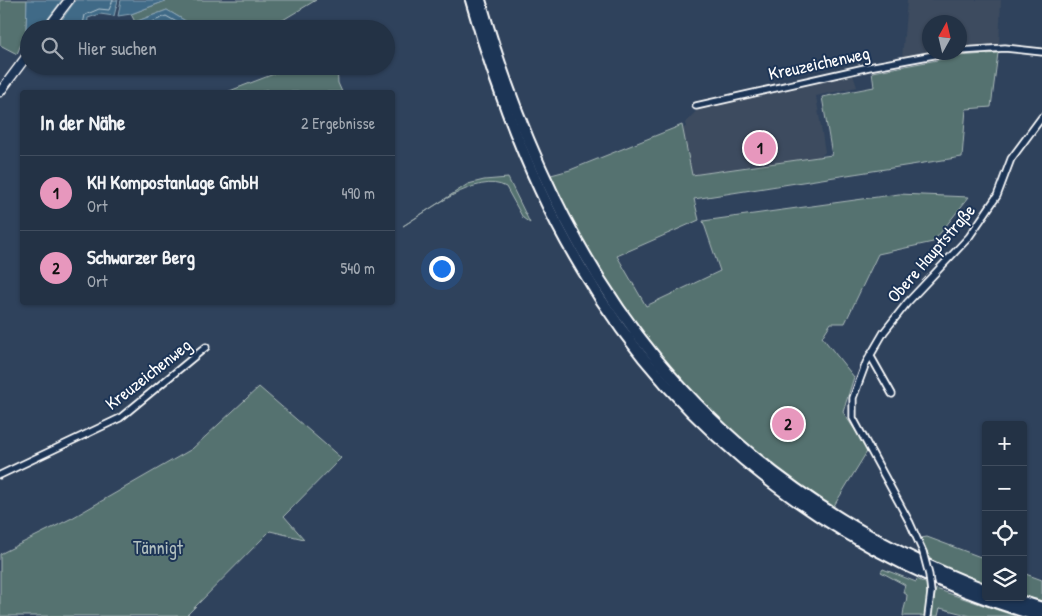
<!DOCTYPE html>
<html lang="de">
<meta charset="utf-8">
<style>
body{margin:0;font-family:"Patrick Hand",sans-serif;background:#2f3e50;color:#f1f3f6}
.controls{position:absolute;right:15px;bottom:15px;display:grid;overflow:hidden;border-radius:5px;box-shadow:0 1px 4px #0004}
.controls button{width:45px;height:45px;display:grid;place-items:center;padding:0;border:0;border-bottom:1px solid #404d5e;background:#233245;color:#f1f3f6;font:25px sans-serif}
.compass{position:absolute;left:922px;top:15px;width:45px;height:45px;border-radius:50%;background:#233245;box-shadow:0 1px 4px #0004;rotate:8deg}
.you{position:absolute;left:441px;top:268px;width:18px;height:18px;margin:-12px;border:4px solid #fff;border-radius:50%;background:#1a73e8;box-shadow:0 0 0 8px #1a73e833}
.badge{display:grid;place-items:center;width:32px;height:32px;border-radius:50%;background:#e797bd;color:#111;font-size:16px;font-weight:700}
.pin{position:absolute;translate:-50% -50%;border:2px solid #fff;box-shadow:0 1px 5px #0006}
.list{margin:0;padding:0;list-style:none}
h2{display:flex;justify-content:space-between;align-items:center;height:65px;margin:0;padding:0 20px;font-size:21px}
h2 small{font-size:16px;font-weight:400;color:#a3aab3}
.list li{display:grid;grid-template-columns:32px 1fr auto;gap:15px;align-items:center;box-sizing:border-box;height:75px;padding:0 20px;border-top:1px solid #404d5e}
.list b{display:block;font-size:19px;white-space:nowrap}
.list p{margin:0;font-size:16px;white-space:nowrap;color:#a3aab3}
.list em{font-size:16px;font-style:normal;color:#a3aab3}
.icon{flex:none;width:28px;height:28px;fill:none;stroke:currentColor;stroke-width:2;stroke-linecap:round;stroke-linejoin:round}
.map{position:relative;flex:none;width:1042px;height:616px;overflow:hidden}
.search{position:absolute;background:#233245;box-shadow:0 1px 4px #0004;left:20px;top:20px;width:375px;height:55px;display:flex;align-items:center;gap:12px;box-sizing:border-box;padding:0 18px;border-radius:28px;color:#a3aab3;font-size:19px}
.panel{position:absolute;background:#233245;box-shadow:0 1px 4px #0004;left:20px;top:90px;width:375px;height:215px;border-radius:5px}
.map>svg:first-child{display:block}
.built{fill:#3c4b5f}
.green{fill:#547270;stroke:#aab8b8}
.water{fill:#406b87;stroke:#8ca6b7}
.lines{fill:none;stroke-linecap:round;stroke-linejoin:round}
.shore{stroke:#b3c4cf;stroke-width:1}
.street-casing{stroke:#fff;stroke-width:9}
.secondary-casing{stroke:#fff;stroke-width:11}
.highway-casing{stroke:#fff;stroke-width:14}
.street{stroke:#1d3557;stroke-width:5.5}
.secondary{stroke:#1d3557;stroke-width:8}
.highway{stroke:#1d3557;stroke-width:10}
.street-bridge-casing{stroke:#fff;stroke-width:9;stroke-linecap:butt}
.street-bridge{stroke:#1d3557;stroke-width:5.5}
.labels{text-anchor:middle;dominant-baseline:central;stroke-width:4;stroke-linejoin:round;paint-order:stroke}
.street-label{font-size:18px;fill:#fff;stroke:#1d3557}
.park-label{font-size:18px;fill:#b2c0bf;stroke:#1d3557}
</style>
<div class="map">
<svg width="1042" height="616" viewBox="0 0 1042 616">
<rect width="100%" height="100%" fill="#2f425c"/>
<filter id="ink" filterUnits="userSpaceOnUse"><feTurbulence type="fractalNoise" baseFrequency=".02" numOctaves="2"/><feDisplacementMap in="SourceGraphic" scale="10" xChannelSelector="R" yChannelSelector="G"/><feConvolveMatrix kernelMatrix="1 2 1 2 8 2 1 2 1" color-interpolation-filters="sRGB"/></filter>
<g filter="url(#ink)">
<g class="built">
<polygon points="907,0 1001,0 999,46 960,48 960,22 930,22 930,52 934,53 902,58"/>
<polygon points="853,75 857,87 816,96 825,152 820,157 692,175 683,128 686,127 685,123 699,108"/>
</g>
<g class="green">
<polygon points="0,0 27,0 26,32 17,54 0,45"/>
<polygon points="168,0 316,0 268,29 199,29 167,10 135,22 131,14"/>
<path d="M 998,53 L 991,107 L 966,109 L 962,157 L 694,199 L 699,220 L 617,256 L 646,306 L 720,271 L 703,221 L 899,194 L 969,197 L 933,242 L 878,254 L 845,323 L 831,323 L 822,337 L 854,377 L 843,412 L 868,450 L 832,509 C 705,424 613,314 551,175 L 570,170 L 682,125 L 692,175 L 832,155 L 822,97 L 874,87 L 872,72 L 959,56 Z"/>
<polygon points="274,66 337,66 338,83 342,92 269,92 266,89 261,92 227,92 279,72"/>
<path d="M 508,178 L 530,223 L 523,218 L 506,187 C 478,171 428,211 403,226 L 468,184 L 484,180 Z"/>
<polygon points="259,387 341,458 284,516 304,539 270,531 186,616 0,616 0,554 72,518 192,449"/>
<polygon points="927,537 986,559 986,583 932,563 921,538"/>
<path d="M 883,569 L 916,582 L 917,579 L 927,584 L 927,616 L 903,616 C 903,608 907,602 907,595 L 903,592 L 905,585 L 881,572 Z"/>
<polygon points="1023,573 1042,580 1042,601 1023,596"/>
<polygon points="936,589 1015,616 971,616 940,608 938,616 931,616"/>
</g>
<g class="water">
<polygon points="27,0 62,0 40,29 29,29 29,33 26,32"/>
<polygon points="76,0 118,0 114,16 100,14 88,18 87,29 55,29"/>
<polygon points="121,0 168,0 131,14 118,16"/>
<polygon points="167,10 199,29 129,29 135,22"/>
</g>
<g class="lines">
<g class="shore">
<polyline points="82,29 85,15 99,9 109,10 113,0"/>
<polyline points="136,29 166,16 189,29"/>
</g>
<g class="street-casing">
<g id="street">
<polyline points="960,51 1005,48 1042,52"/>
<polyline points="696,106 869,67 950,52"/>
<polyline points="870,355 892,394"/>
<polyline points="0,475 120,418 206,347"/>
<polyline points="923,552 910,523 853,418 853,398 866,363 884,332 907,303 969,237 997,196 1011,159 1042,117"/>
<polyline points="928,616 931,592"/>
</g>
</g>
<g class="secondary-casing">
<g id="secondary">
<polyline points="47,29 69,0"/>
<polyline points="0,92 29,53"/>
</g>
</g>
<g class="highway-casing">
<g id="highway">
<path d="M 471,0 C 497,93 532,186 582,269 C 683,441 849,561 1039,616"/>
<path d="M 480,0 C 561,283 705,482 986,590"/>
<polyline points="1007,597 1042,608"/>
</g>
</g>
<use href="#street" class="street"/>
<use href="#secondary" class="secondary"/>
<use href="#highway" class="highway"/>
<g class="street-bridge-casing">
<polyline id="street-bridge" points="923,552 929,575 931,592"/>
</g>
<use href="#street-bridge" class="street-bridge"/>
</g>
</g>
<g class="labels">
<g class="street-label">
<text transform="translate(819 63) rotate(-12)">Kreuzeichenweg</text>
<text transform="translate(931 253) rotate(-49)">Obere Hauptstraße</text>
<text transform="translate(148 374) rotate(-38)">Kreuzeichenweg</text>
</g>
<g class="park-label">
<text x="158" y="547">Tännigt</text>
</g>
</g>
</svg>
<div class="controls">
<button>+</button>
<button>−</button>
<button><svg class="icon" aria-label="locate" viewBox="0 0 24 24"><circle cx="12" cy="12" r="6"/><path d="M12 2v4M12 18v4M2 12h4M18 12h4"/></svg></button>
<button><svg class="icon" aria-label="layers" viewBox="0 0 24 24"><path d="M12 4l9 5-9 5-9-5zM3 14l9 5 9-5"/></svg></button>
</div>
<svg class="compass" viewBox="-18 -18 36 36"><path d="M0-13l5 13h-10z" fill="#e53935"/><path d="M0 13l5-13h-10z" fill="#a3aab3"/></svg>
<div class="you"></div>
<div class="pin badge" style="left:760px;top:148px">1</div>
<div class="pin badge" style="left:788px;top:424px">2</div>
<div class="search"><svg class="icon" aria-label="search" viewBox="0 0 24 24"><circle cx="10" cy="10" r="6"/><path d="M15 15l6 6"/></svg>Hier suchen</div>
<section class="panel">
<h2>In der Nähe<small>2 Ergebnisse</small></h2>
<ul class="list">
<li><span class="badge">1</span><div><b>KH Kompostanlage GmbH</b><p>Ort</p></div><em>490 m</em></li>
<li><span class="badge">2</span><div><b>Schwarzer Berg</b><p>Ort</p></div><em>540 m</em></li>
</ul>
</section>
</div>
